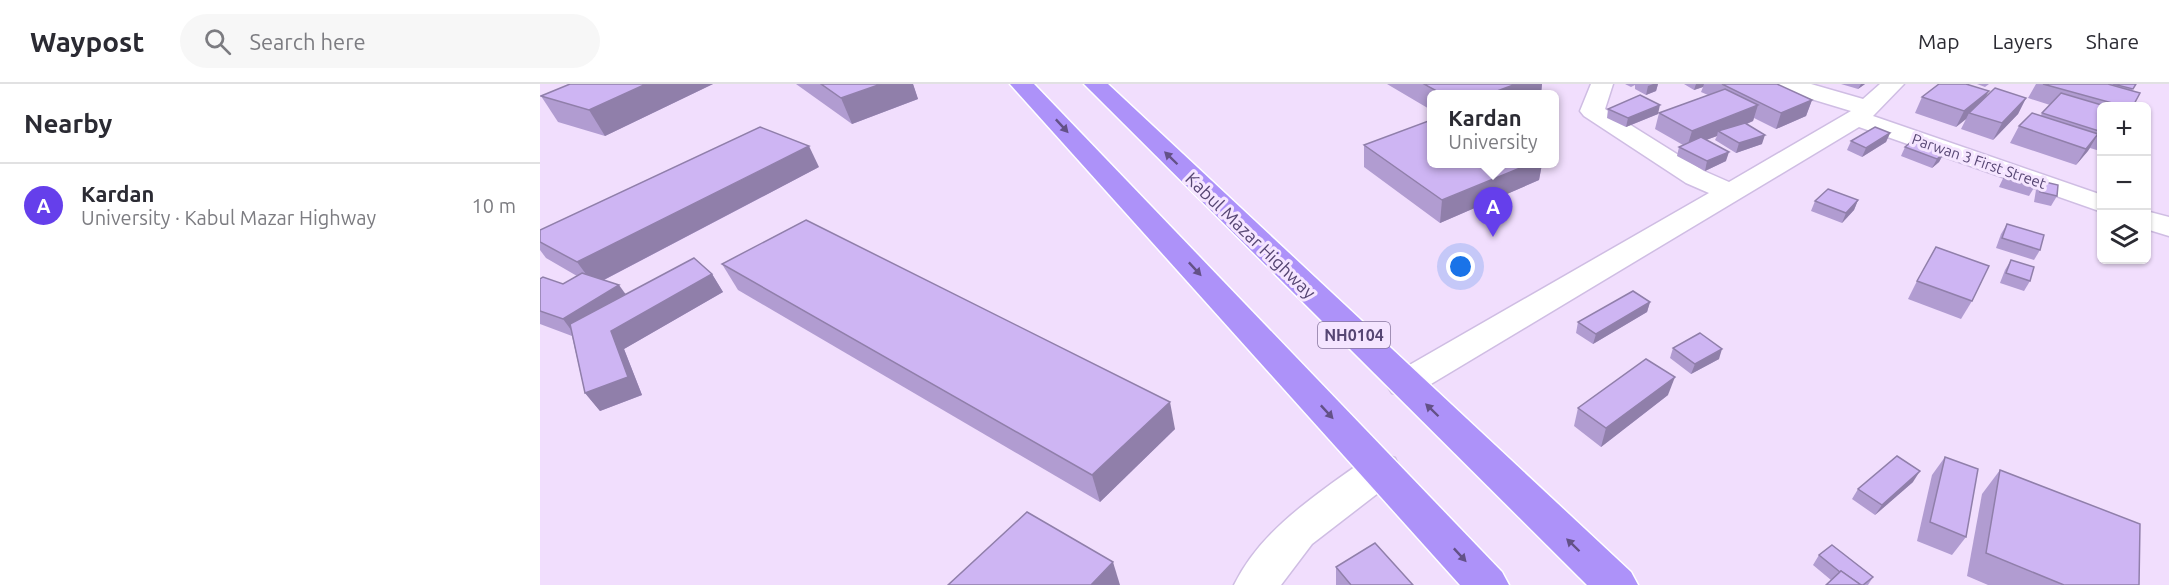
<!DOCTYPE html>
<meta charset="utf-8">
<style>
body{margin:0;font-family:Ubuntu,sans-serif;background:#f7f7f7;color:#2b2b33}
.controls{position:absolute;right:18px;top:18px;display:grid;overflow:hidden;border-radius:9px;box-shadow:0 2px 4px #0004}
.controls button{width:54px;height:54px;display:grid;place-items:center;padding:0;border:0;border-bottom:2px solid #e1e1e2;background:#fff;color:#2b2b33;font:30px sans-serif}
.you{position:absolute;left:921px;top:183px;width:21px;height:21px;margin:-15px;border:4px solid #fff;border-radius:50%;background:#1a73e8;box-shadow:0 0 0 9px #1a73e833}
.badge{display:grid;place-items:center;width:39px;height:39px;border-radius:50%;background:#653feb;color:#fff;font-size:20px;font-weight:700}
.pin{position:absolute;translate:-50% -50px;filter:drop-shadow(0 2px 3px #0008)}
.pin::after{content:'';position:absolute;top:32px;width:21px;height:18px;background:inherit;clip-path:polygon(0 0,100% 0,50% 100%)}
.popup{position:absolute;left:887px;top:6px;width:132px;height:78px;box-sizing:border-box;display:grid;place-content:center;border-radius:9px;background:#fff;filter:drop-shadow(0 2px 4px #0005);font-size:20px;white-space:nowrap;color:#7c7c81}
.popup b{font-size:22px;color:#2b2b33}
.popup::after{content:'';position:absolute;left:50%;top:100%;margin-left:-12px;border:12px solid transparent;border-top-color:#fff}
.list{margin:0;padding:0;list-style:none}
h2{display:flex;justify-content:space-between;align-items:center;height:78px;margin:0;padding:0 24px;font-size:26px}
h2 small{font-size:20px;font-weight:400;color:#7c7c81}
.list li{display:grid;grid-template-columns:39px 1fr auto;gap:18px;align-items:center;box-sizing:border-box;height:84px;padding:0 24px;border-top:2px solid #e1e1e2}
.list b{display:block;font-size:22px;white-space:nowrap}
.list p{margin:0;font-size:20px;white-space:nowrap;color:#7c7c81}
.list em{font-size:20px;font-style:normal;color:#7c7c81}
.icon{flex:none;width:33px;height:33px;fill:none;stroke:currentColor;stroke-width:2;stroke-linecap:round;stroke-linejoin:round}
.map{position:relative;flex:none;width:1629px;height:501px;overflow:hidden}
header{display:flex;align-items:center;gap:36px;box-sizing:border-box;height:84px;padding:0 30px;background:#fff;border-bottom:2px solid #e1e1e2}
header strong{font-size:28px}
nav{display:flex;gap:33px;margin-inline-start:auto;font-size:21px}
.search{width:420px;height:54px;background:#f7f7f7;display:flex;align-items:center;gap:15px;box-sizing:border-box;padding:0 21px;border-radius:33px;color:#7c7c81;font-size:22px}
main{display:flex}
aside{flex:1;background:#fff}
.map>svg:first-child{display:block}
.lines{fill:none;stroke-linecap:round;stroke-linejoin:round}
.minor-casing{stroke:#cfbde3;stroke-width:3}
.highway-casing{stroke:#fff;stroke-width:3}
.minor{fill:#fff;fill-rule:evenodd}
.highway{fill:#ad92f9;fill-rule:evenodd}
.wall{fill:#b19cd1}
.shaded-wall{fill:#907faa}
.building{fill:#ceb5f3;stroke:#907faa;stroke-width:1.5}
.oneway{fill:#635187}
.labels{text-anchor:middle;dominant-baseline:central;stroke-width:6;stroke-linejoin:round;paint-order:stroke}
.far-street-label{font-size:15px;fill:#564673;stroke:#f5e5ff}
.shield{fill:#f5e5ff;stroke:#86769d;stroke-width:1.5}
.shield-label{font-size:16px;font-weight:bold;fill:#564673}
.street-label{font-size:18px;fill:#564673;stroke:#f5e5ff}
</style>
<header>
<strong>Waypost</strong>
<div class="search"><svg class="icon" aria-label="search" viewBox="0 0 24 24"><circle cx="10" cy="10" r="6"/><path d="M15 15l6 6"/></svg>Search here</div>
<nav><a>Map</a><a>Layers</a><a>Share</a></nav>
</header>
<main>
<aside>
<h2>Nearby<small></small></h2>
<ul class="list">
<li><span class="badge">A</span><div><b>Kardan</b><p>University · Kabul Mazar Highway</p></div><em>10 m</em></li>
</ul>
</aside>
<div class="map">
<svg width="1629" height="501" viewBox="0 0 1629 501">
<rect width="100%" height="100%" fill="#f1defd"/>
<g class="lines">
<g class="minor-casing">
<g id="minor">
<polygon points="1051,0 1073,0 1065,25 1164,87 1189,98 1311,27 1238,5 1235,0 1271,0 1323,15 1340,0 1364,0 1333,32 1562,111 1562,128 1319,43 876,309 864,312 852,309 846,300 852,291 1169,109 1146,99 1044,32 1040,27"/>
<polygon points="1606,127 1629,133 1629,152 1606,145"/>
<path d="M 841,370 L 855,374 L 860,385 L 855,396 L 772,460 L 741,501 L 694,501 C 722,444 778,410 827,374 Z"/>
</g>
</g>
<g class="highway-casing">
<g id="highway">
<polygon points="470,0 494,0 962,488 969,501 920,501"/>
<polygon points="544,0 568,0 1091,488 1098,501 1047,501"/>
</g>
</g>
<use href="#minor" class="minor"/>
<use href="#highway" class="highway"/>
</g>
<g class="wall">
<polygon points="30,0 173,0 65,52 18,38 1,12"/>
<polygon points="256,0 373,0 378,15 312,40"/>
<polygon points="847,0 1002,0 1001,10 891,10 891,26"/>
<polygon points="1085,0 1118,0 1116,7 1106,11 1095,5 1095,1 1091,3"/>
<polygon points="1144,0 1237,0 1272,16 1266,32 1236,45 1214,34 1213,37 1207,40 1222,60 1196,69 1175,56 1177,52 1166,56 1186,77 1165,87 1137,72 1139,63 1143,61 1115,45 1119,29 1168,11 1161,8 1163,3 1154,6"/>
<polygon points="1301,0 1325,0 1318,5"/>
<polygon points="1437,0 1449,0 1445,3"/>
<polygon points="1496,0 1596,0 1592,6 1593,22 1562,22 1562,65 1560,67 1550,64 1536,81 1470,59 1479,42 1500,32 1510,21 1488,14"/>
<polygon points="1382,13 1446,13 1486,14 1478,30 1453,56 1421,45 1426,35 1416,43 1375,29"/>
<polygon points="1068,25 1118,30 1086,43 1067,34"/>
<polygon points="1350,49 1346,58 1322,73 1307,66 1311,57"/>
<polygon points="824,61 891,80 1002,80 999,96 900,139 824,83"/>
<polygon points="1365,63 1404,69 1399,78 1392,84 1361,72"/>
<polygon points="279,83 64,196 86,210 172,190 183,208 84,265 102,311 60,327 45,309 32,252 0,240 0,195 23,200 37,192 6,174 0,166 0,146"/>
<polygon points="1466,88 1495,102 1489,112 1459,103"/>
<polygon points="1501,97 1517,112 1511,122 1494,118 1496,106"/>
<polygon points="1318,116 1314,126 1302,139 1271,127 1275,117"/>
<polygon points="1467,140 1500,166 1494,176 1456,164 1461,150"/>
<polygon points="1471,176 1490,197 1484,207 1460,199 1465,186"/>
<polygon points="182,180 635,345 560,418 198,206"/>
<polygon points="1377,197 1432,217 1421,235 1368,215"/>
<polygon points="1110,218 1107,228 1053,260 1036,249 1038,238"/>
<polygon points="1133,264 1179,275 1151,290 1130,274"/>
<polygon points="1128,311 1061,363 1034,342 1038,324"/>
<polygon points="1405,373 1426,453 1412,471 1377,457 1392,391"/>
<polygon points="1460,386 1599,501 1448,501 1427,492 1442,410"/>
<polygon points="1373,398 1335,431 1312,415 1318,405"/>
<polygon points="1279,471 1333,493 1328,501 1286,501 1291,496 1273,481"/>
<polygon points="796,483 873,501 796,501"/>
</g>
<g class="shaded-wall">
<polygon points="106,0 173,0 65,52 49,26"/>
<polygon points="341,0 373,0 378,15 312,40 301,14"/>
<polygon points="976,0 1002,0 1001,10 949,10"/>
<polygon points="1113,0 1118,0 1116,7 1106,11 1108,2"/>
<polygon points="1156,0 1164,0 1163,3 1154,6"/>
<polygon points="1321,0 1325,0 1318,5"/>
<polygon points="1449,7 1440,23 1429,29 1426,35 1416,43 1424,27"/>
<polygon points="1486,14 1478,30 1453,56 1462,39"/>
<polygon points="1272,16 1266,32 1236,45 1241,29"/>
<polygon points="1120,21 1118,30 1086,43 1088,34"/>
<polygon points="1218,21 1213,37 1182,50 1178,47 1177,52 1147,63 1152,47"/>
<polygon points="1350,49 1346,58 1322,73 1326,64"/>
<polygon points="1558,50 1548,67 1536,81 1546,65"/>
<polygon points="1225,51 1222,60 1196,69 1199,59"/>
<polygon points="269,62 279,83 54,201 37,178"/>
<polygon points="1189,68 1186,77 1165,87 1167,77"/>
<polygon points="1404,69 1399,78 1392,84 1397,75"/>
<polygon points="990,80 1002,80 999,96 900,139 902,116"/>
<polygon points="1318,116 1314,126 1302,139 1306,129"/>
<polygon points="172,190 183,208 84,265 102,311 60,327 45,309 71,247"/>
<polygon points="79,201 92,219 37,254 23,235"/>
<polygon points="1110,218 1107,228 1053,260 1056,250"/>
<polygon points="1182,265 1179,275 1151,290 1155,280"/>
<polygon points="1135,293 1128,311 1061,363 1066,344"/>
<polygon points="630,318 635,345 560,418 552,391"/>
<polygon points="1380,387 1373,398 1335,431 1342,421"/>
<polygon points="573,478 580,501 551,501"/>
</g>
<g class="building">
<polygon points="30,0 106,0 49,26 1,12"/>
<polygon points="281,0 341,0 301,14"/>
<polygon points="884,0 976,0 949,10 902,10"/>
<polygon points="1182,0 1237,0 1272,16 1241,29"/>
<polygon points="1399,0 1426,0 1449,7 1424,27 1382,13"/>
<polygon points="1503,0 1568,0 1600,9 1593,22 1583,22"/>
<polygon points="1573,0 1596,0 1593,5"/>
<polygon points="1455,4 1486,14 1462,39 1429,29"/>
<polygon points="1185,5 1218,21 1152,47 1119,29"/>
<polygon points="1521,9 1565,22 1562,22 1562,48 1502,29"/>
<polygon points="1100,11 1120,21 1088,34 1068,25"/>
<polygon points="1492,29 1558,50 1546,65 1479,42"/>
<polygon points="891,36 891,80 990,80 902,116 824,61"/>
<polygon points="1205,39 1225,51 1199,59 1178,47"/>
<polygon points="220,43 269,62 37,178 0,158 0,146"/>
<polygon points="1335,43 1350,49 1326,64 1311,57"/>
<polygon points="1161,53 1189,68 1167,77 1139,63"/>
<polygon points="1372,57 1404,69 1397,75 1365,63"/>
<polygon points="1466,88 1497,96 1495,102 1464,94"/>
<polygon points="1501,97 1518,101 1517,112 1500,108"/>
<polygon points="1288,105 1318,116 1306,129 1275,117"/>
<polygon points="266,136 630,318 552,391 182,180"/>
<polygon points="1467,140 1504,151 1500,166 1462,154"/>
<polygon points="1396,163 1449,182 1432,217 1377,197"/>
<polygon points="154,174 172,190 71,247 88,293 45,309 30,240"/>
<polygon points="1471,176 1494,183 1490,197 1466,189"/>
<polygon points="42,189 79,201 23,235 0,227 0,195 3,193 23,200"/>
<polygon points="1093,207 1110,218 1056,250 1038,238"/>
<polygon points="1160,249 1182,265 1155,280 1133,264"/>
<polygon points="1106,275 1135,293 1066,344 1038,324"/>
<polygon points="1357,372 1380,387 1342,421 1318,405"/>
<polygon points="1405,373 1438,385 1426,453 1390,438"/>
<polygon points="1460,386 1600,440 1599,501 1524,501 1446,469"/>
<polygon points="487,428 573,478 551,501 408,501"/>
<polygon points="835,459 873,501 811,501 796,483"/>
<polygon points="1292,461 1333,493 1323,501 1321,501 1301,487 1300,488 1279,471"/>
<polygon points="1301,487 1321,501 1286,501"/>
</g>
<defs><path id="oneway-solid" d="M-6-.8H1V-3.2L6.5 0L1 3.2V.8H-6Z" transform="scale(1.5)"/></defs>
<g class="oneway">
<use href="#oneway-solid" transform="translate(522 42) rotate(47)"/>
<use href="#oneway-solid" transform="translate(631 74) rotate(-136)"/>
<use href="#oneway-solid" transform="translate(655 185) rotate(47)"/>
<use href="#oneway-solid" transform="translate(892 326) rotate(-136)"/>
<use href="#oneway-solid" transform="translate(787 328) rotate(47)"/>
<use href="#oneway-solid" transform="translate(1033 461) rotate(-136)"/>
<use href="#oneway-solid" transform="translate(920 471) rotate(47)"/>
</g>
<g class="labels">
<g class="far-street-label">
<text transform="translate(1439 77) rotate(19)">Parwan 3 First Street</text>
</g>
<rect class="shield" x="778" y="238" width="72" height="26" rx="4.5"/>
<g class="shield-label">
<text x="814" y="251">NH0104</text>
</g>
<g class="street-label">
<text transform="translate(711 151) rotate(44)">Kabul Mazar Highway</text>
</g>
</g>
</svg>
<div class="controls">
<button>+</button>
<button>−</button>
<button><svg class="icon" aria-label="layers" viewBox="0 0 24 24"><path d="M12 4l9 5-9 5-9-5zM3 14l9 5 9-5"/></svg></button>
</div>
<div class="you"></div>
<div class="pin badge" style="left:953px;top:153px">A</div>
<div class="popup"><b>Kardan</b>University</div>
</div>
</main>
